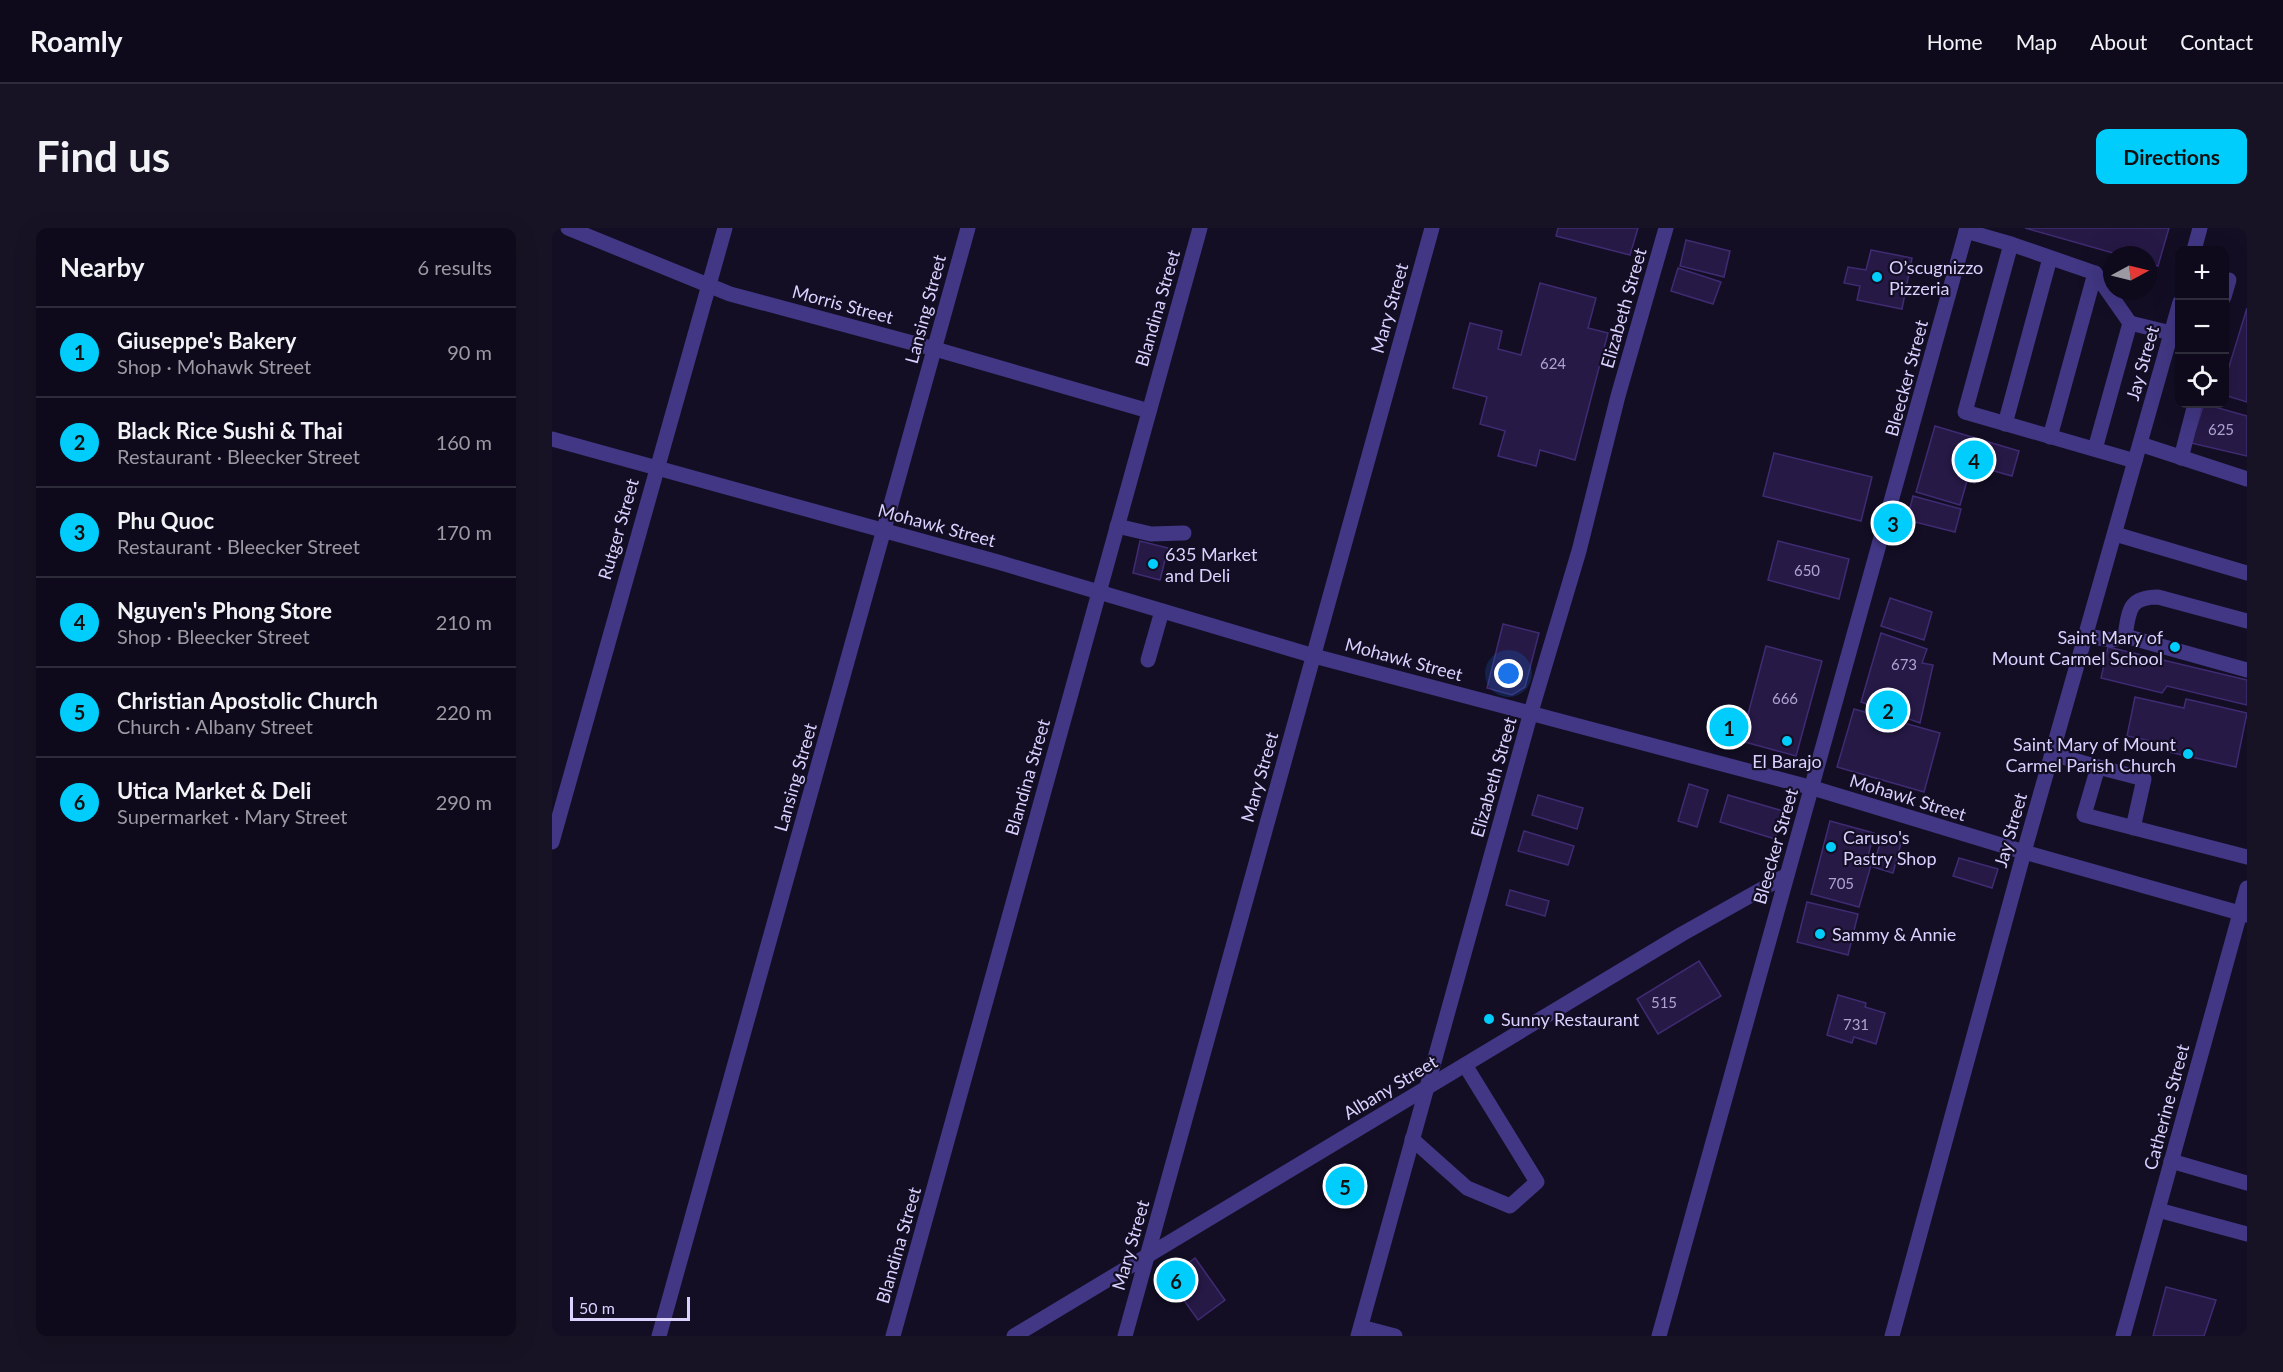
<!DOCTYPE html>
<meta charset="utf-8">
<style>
body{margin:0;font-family:Lato,sans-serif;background:#171324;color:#f1f3f6}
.controls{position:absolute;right:18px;top:18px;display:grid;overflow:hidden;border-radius:12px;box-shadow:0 6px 24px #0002}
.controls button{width:54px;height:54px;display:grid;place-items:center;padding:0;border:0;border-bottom:2px solid #2e2b3a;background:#0e0a1b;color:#f1f3f6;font:30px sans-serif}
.compass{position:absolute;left:1551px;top:18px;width:54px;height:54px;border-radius:50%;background:#0e0a1b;box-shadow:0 6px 24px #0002;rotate:83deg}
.scale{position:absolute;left:18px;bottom:15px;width:120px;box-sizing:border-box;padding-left:6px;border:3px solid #dad1ff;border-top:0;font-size:16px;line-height:21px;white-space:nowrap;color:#dad1ff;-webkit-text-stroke:4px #130e24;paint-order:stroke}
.you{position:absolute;left:957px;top:446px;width:21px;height:21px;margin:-15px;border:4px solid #fff;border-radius:50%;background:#1a73e8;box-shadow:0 0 0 9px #1a73e833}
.badge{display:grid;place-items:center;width:39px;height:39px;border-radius:50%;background:#00cdfc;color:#111;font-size:20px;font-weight:700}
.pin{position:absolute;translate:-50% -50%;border:3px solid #fff;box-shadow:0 2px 6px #0006}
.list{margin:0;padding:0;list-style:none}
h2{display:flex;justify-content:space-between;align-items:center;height:78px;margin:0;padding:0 24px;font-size:26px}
h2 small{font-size:20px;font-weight:400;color:#9b9aa3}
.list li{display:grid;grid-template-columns:39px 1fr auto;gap:18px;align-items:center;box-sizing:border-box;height:90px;padding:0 24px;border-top:2px solid #2e2b3a}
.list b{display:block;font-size:22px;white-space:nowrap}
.list p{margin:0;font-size:20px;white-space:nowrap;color:#9b9aa3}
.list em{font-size:20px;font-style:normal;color:#9b9aa3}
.icon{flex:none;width:33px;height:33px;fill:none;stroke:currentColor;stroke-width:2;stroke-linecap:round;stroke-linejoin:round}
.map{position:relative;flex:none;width:1695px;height:1108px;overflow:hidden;border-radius:12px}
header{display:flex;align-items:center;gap:36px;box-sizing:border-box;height:84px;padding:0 30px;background:#0e0a1b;border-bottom:2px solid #2e2b3a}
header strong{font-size:28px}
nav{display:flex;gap:33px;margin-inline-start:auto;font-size:21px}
.intro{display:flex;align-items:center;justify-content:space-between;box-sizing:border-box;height:144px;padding:0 36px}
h1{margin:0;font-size:42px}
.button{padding:15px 27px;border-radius:12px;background:#00cdfc;color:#111;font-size:21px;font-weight:700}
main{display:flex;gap:36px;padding:0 36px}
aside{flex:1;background:#0e0a1b;border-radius:12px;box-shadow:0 6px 24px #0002}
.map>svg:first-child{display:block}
.building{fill:#261946;stroke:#3f2b72;stroke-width:1.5}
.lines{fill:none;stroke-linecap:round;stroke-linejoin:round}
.minor{stroke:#413784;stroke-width:15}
.poi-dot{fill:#00cdfc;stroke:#130e24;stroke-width:2}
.labels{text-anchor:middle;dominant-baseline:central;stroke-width:4.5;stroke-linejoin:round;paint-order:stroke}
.number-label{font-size:15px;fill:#ada3d1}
.poi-label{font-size:18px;fill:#dad1ff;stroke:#130e24;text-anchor:start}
.street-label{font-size:18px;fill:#dad1ff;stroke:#130e24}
</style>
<header>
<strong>Roamly</strong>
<nav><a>Home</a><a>Map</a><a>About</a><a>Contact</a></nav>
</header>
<div class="intro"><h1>Find us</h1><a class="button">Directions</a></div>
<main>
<aside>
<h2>Nearby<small>6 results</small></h2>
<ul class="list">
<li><span class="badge">1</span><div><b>Giuseppe's Bakery</b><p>Shop · Mohawk Street</p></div><em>90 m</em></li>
<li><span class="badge">2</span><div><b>Black Rice Sushi &amp; Thai</b><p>Restaurant · Bleecker Street</p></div><em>160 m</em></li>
<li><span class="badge">3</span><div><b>Phu Quoc</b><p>Restaurant · Bleecker Street</p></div><em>170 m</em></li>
<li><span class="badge">4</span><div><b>Nguyen's Phong Store</b><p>Shop · Bleecker Street</p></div><em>210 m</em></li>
<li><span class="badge">5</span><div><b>Christian Apostolic Church</b><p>Church · Albany Street</p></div><em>220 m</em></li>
<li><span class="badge">6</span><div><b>Utica Market &amp; Deli</b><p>Supermarket · Mary Street</p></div><em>290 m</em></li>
</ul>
</aside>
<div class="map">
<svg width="1695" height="1108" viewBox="0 0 1695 1108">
<rect width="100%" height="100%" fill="#130e24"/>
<g class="building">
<polygon points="1006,0 1086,0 1078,27 1004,8"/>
<polygon points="1473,0 1617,0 1606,38 1596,35 1596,27 1568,27"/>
<polygon points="1134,12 1178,23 1172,49 1128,38"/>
<polygon points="1319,22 1360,30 1350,81 1305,72 1308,58 1292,55 1296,39 1314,42"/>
<polygon points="1126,40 1169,54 1161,76 1119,63"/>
<polygon points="988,55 1044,70 1036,100 1056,105 1023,232 988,222 984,238 946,228 953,203 928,196 935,169 901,160 918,95 950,103 946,121 969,127"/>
<polygon points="1695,80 1695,174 1672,167 1672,155"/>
<polygon points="1652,176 1695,188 1695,228 1639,215"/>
<polygon points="1383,198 1467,223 1460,248 1428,239 1423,255 1415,253 1408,277 1364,264"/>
<polygon points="1222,225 1320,249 1309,293 1211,268"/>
<polygon points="1361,268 1409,281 1403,304 1355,292"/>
<polygon points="588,313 616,320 608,352 581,345"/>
<polygon points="1226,313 1297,331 1287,371 1216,352"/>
<polygon points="1338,370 1380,384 1372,412 1329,398"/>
<polygon points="951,396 987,405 973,459 960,467 935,460"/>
<polygon points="1329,405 1375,421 1370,435 1381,437 1368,495 1309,474"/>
<polygon points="1214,418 1270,433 1244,528 1189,513"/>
<polygon points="1556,419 1695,452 1695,477 1615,458 1610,465 1549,450"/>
<polygon points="1583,469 1632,480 1634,471 1695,485 1684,539 1612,523 1614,516 1575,508"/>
<polygon points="1302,481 1388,505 1372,564 1285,539"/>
<polygon points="1137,556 1156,562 1145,599 1126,593"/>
<polygon points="986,567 1031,580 1025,601 980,587"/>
<polygon points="1176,567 1231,583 1223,611 1168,594"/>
<polygon points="1278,593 1322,605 1315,632 1320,634 1307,679 1259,666"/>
<polygon points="972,603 1022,618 1016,637 966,623"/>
<polygon points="1330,609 1349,615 1341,645 1321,639"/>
<polygon points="1407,630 1446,641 1440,660 1401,648"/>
<polygon points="958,662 997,673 993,688 954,677"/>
<polygon points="1255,674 1306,686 1296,727 1245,714"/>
<polygon points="1147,733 1169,768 1106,806 1085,771"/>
<polygon points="1286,767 1314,775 1313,779 1333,785 1324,816 1302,809 1300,815 1275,807"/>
<polygon points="643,1030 673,1072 646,1092 616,1050"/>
<polygon points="1614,1059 1664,1072 1652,1108 1601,1108"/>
</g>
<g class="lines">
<g class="minor">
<polyline points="16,0 178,66 383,121 597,183"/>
<polyline points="1414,3 1459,16 1413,184 1583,233"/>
<polyline points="1459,16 1543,45 1578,95"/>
<polyline points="1642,22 1648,0"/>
<polyline points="1672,69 1677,52"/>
<polyline points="1453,196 1498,30"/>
<polyline points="1498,209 1543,45"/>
<polyline points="0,211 446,334 762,428 1261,560 1472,624 1695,687"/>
<polyline points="1588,216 1695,251"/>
<polyline points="1543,221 1578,95 1619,105"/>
<polyline points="1629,230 1643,176"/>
<polyline points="565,298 599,306 632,305"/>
<polyline points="1563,306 1695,345"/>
<polyline points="1534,408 1560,412 1573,408 1695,442"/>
<path d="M 1573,408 C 1577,382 1577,369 1606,369 L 1695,393"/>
<polyline points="596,432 610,383"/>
<polyline points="1500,526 1546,539"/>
<polyline points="1581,600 1592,551 1546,539 1532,587 1695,629"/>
<polyline points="0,614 173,0"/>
<polyline points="860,911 915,960 958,978 985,954 913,837"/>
<polyline points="1619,933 1695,955"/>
<polyline points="1606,982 1695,1006"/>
<polyline points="809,1099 843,1108"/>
<polyline points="107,1108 416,0"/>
<polyline points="341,1108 648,0"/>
<polyline points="462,1108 1130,706 1235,647"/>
<polyline points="573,1108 880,0"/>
<polyline points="806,1108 979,484 1027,323 1066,168 1114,0"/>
<polyline points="1107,1108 1415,0"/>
<polyline points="1340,1108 1472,624 1628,74"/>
<polyline points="1571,1108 1695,660"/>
</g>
</g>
<g class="poi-dot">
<circle cx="1325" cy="49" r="6"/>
<circle cx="601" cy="336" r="6"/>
<circle cx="1623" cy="419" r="6"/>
<circle cx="1235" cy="513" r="6"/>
<circle cx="1636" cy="526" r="6"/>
<circle cx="1279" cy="619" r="6"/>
<circle cx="1268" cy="706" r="6"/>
<circle cx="937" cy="791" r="6"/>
</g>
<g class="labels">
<g class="number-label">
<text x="1001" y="135">624</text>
<text x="1669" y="201">625</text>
<text x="1255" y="342">650</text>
<text x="1352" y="436">673</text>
<text x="1233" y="470">666</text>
<text x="1289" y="655">705</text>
<text x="1112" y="774">515</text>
<text x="1304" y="796">731</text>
</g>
<g class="poi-label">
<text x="1337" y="39">O’scugnizzo<tspan x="1337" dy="21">Pizzeria</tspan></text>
<text x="613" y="326">635 Market<tspan x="613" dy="21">and Deli</tspan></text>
<text x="1611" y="409" text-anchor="end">Saint Mary of<tspan x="1611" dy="21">Mount Carmel School</tspan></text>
<text x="1624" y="516" text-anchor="end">Saint Mary of Mount<tspan x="1624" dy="21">Carmel Parish Church</tspan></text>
<text x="1235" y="533" text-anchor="middle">El Barajo</text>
<text x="1291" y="609">Caruso's<tspan x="1291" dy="21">Pastry Shop</tspan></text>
<text x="1280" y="706">Sammy &amp; Annie</text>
<text x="949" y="791">Sunny Restaurant</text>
</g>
<g class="street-label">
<text transform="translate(291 76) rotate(15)">Morris Street</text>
<text transform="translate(605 80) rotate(-74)">Blandina Street</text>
<text transform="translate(837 80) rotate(-74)">Mary Street</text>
<text transform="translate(1071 80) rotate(-74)">Elizabeth Street</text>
<text transform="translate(373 81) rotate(-75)">Lansing Street</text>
<text transform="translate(1590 135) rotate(-74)">Jay Street</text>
<text transform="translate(1354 150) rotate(-75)">Bleecker Street</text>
<text transform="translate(385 297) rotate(15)">Mohawk Street</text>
<text transform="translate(66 301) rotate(-74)">Rutger Street</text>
<text transform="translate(852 431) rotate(15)">Mohawk Street</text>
<text transform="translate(243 549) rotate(-74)">Lansing Street</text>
<text transform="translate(475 549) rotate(-74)">Blandina Street</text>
<text transform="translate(707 549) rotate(-74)">Mary Street</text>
<text transform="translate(941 549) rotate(-74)">Elizabeth Street</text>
<text transform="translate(1356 569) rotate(17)">Mohawk Street</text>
<text transform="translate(1458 602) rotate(-74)">Jay Street</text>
<text transform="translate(1223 618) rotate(-74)">Bleecker Street</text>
<text transform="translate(838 859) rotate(-31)">Albany Street</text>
<text transform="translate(1614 879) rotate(-75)">Catherine Street</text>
<text transform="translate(346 1017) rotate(-74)">Blandina Street</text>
<text transform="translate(578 1017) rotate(-74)">Mary Street</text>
</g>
</g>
</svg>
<div class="controls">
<button>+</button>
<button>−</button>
<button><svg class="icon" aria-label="locate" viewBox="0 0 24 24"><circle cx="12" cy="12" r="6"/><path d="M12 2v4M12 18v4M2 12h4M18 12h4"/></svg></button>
</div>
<svg class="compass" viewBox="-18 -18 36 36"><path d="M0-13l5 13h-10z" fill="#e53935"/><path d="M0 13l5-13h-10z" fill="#9b9aa3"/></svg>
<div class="scale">50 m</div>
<div class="you"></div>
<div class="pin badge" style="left:1177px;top:499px">1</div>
<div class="pin badge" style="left:1336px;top:482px">2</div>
<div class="pin badge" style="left:1341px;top:295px">3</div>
<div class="pin badge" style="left:1422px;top:232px">4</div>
<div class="pin badge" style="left:793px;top:958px">5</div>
<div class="pin badge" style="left:624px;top:1052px">6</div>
</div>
</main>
